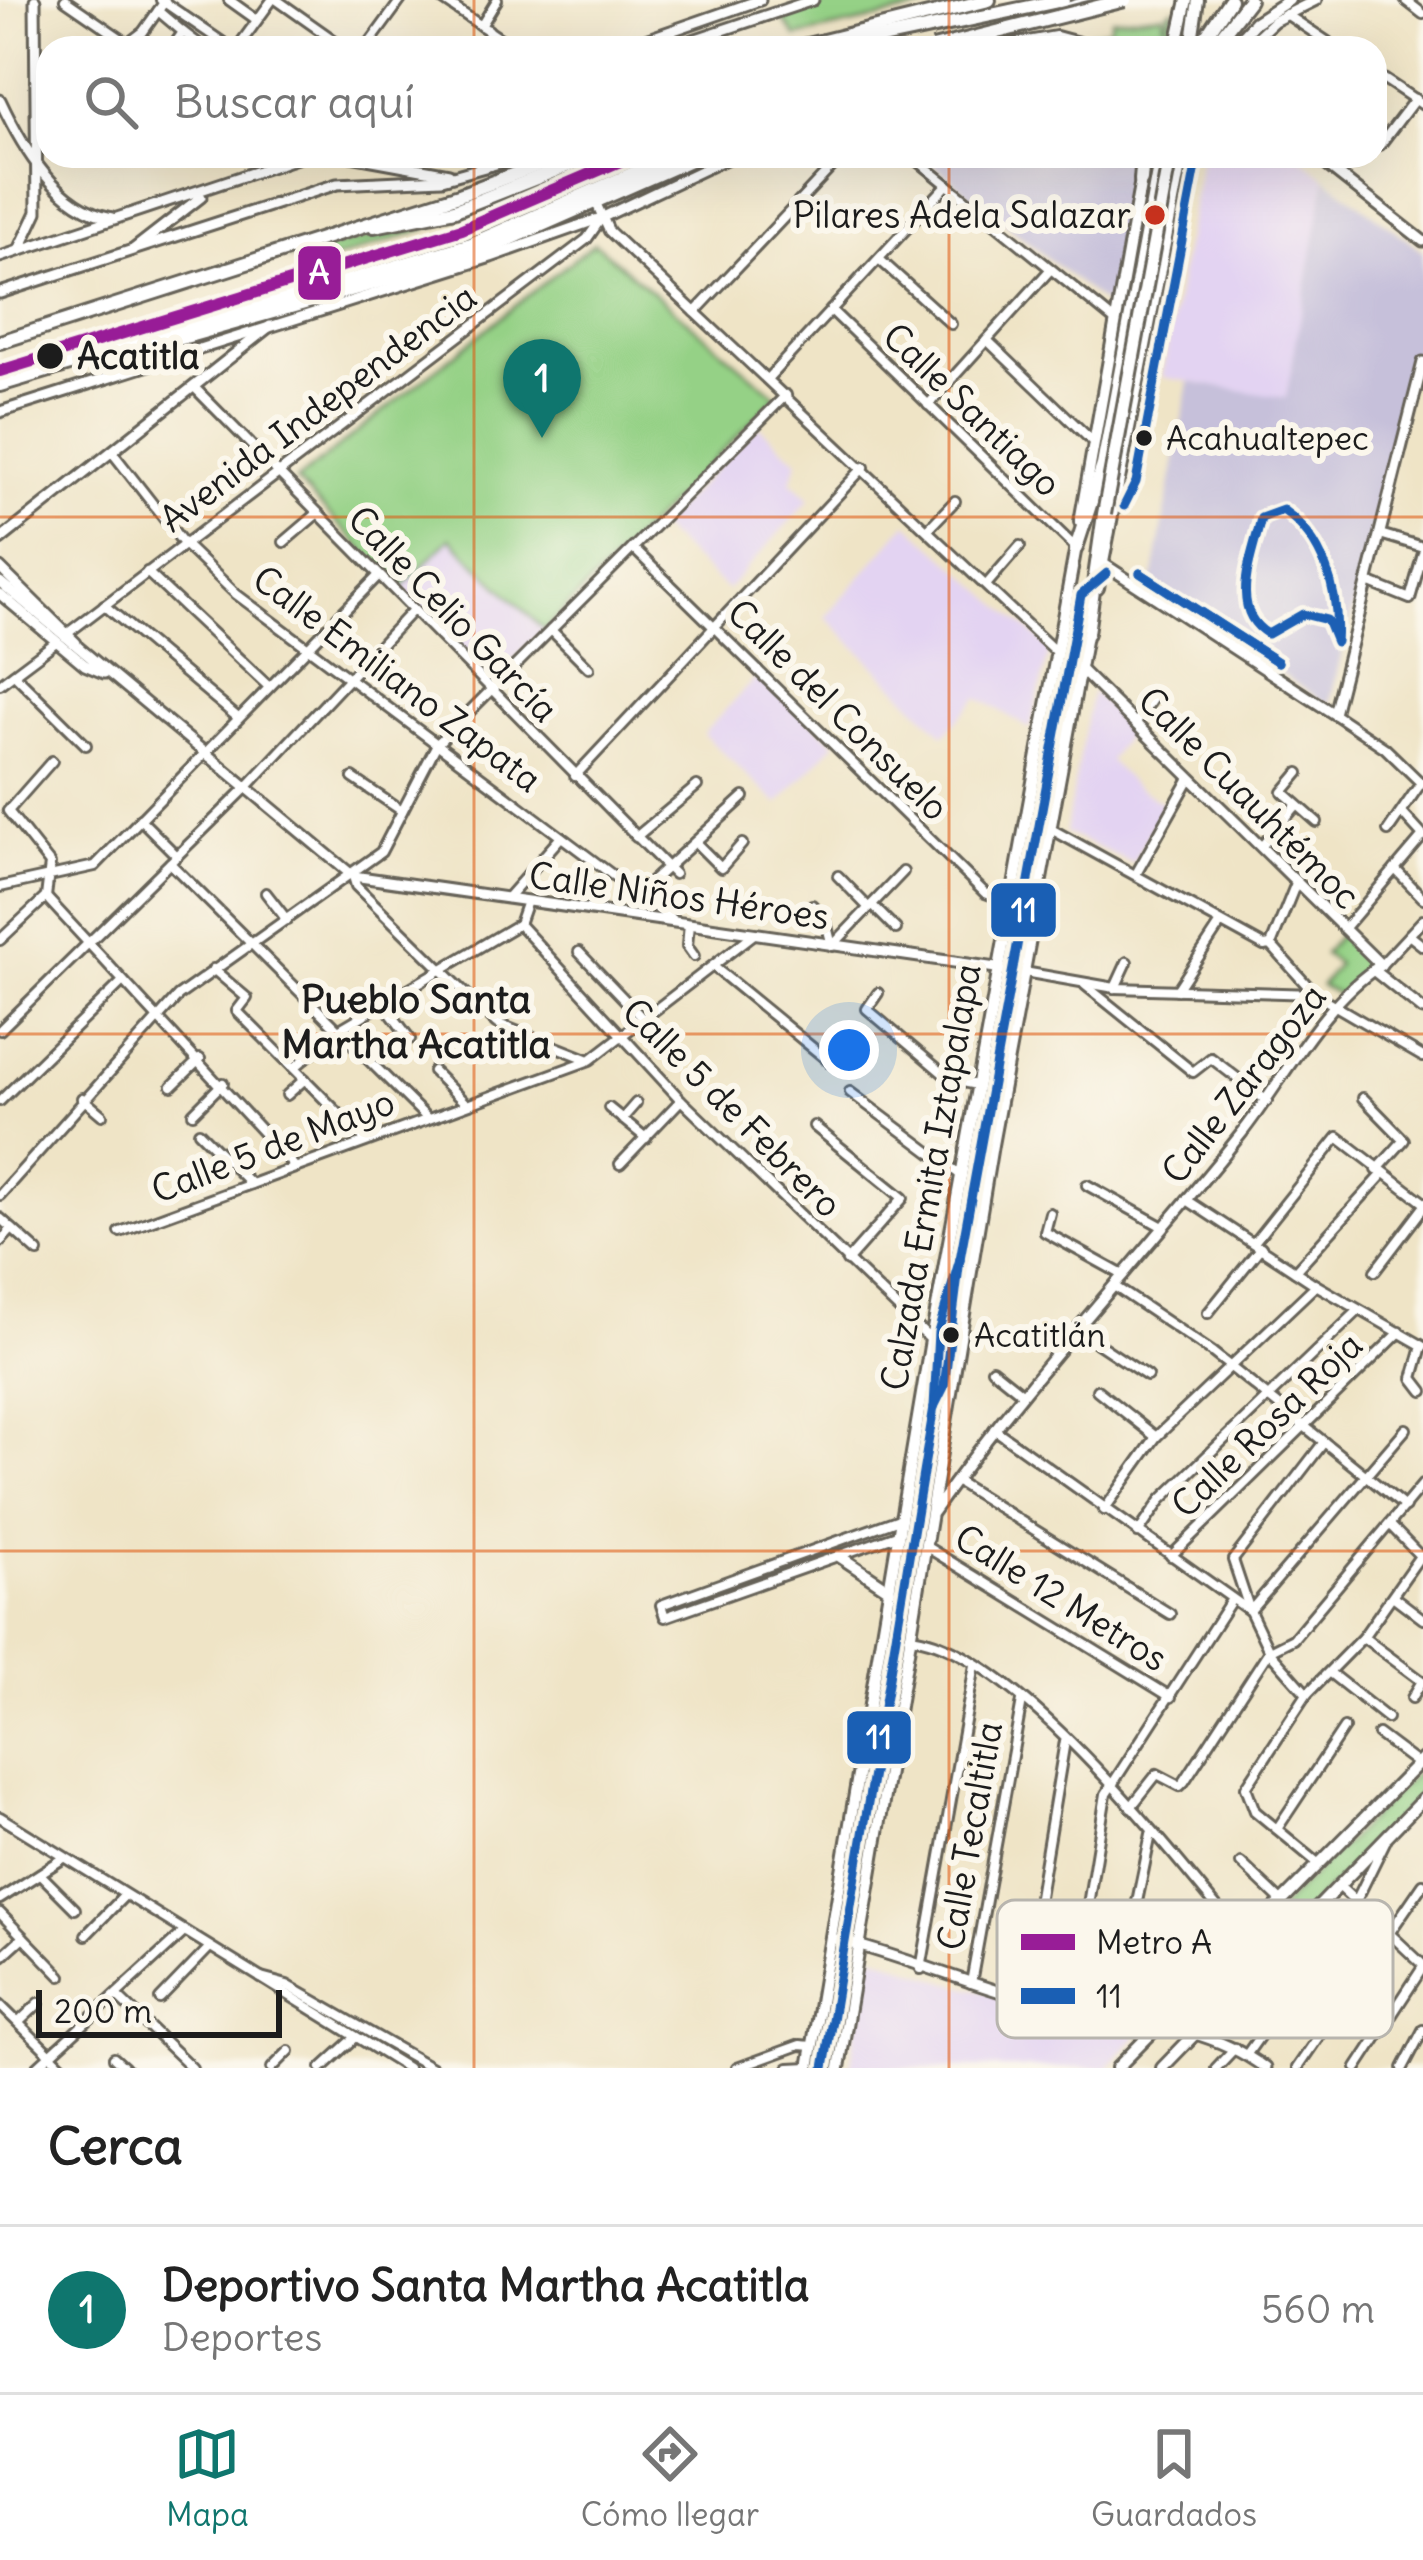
<!DOCTYPE html>
<html lang="es">
<meta charset="utf-8">
<style>
body{margin:0;font-family:Delius,sans-serif;background:#f6f6f6;color:#222}
.scale{position:absolute;left:36px;bottom:30px;width:246px;box-sizing:border-box;padding-left:12px;border:6px solid #1c1c1c;border-top:0;font-size:33px;line-height:42px;white-space:nowrap;color:#1c1c1c;-webkit-text-stroke:9px #fbf7ec;paint-order:stroke}
.you{position:absolute;left:849px;top:1050px;width:42px;height:42px;margin:-30px;border:9px solid #fff;border-radius:50%;background:#1a73e8;box-shadow:0 0 0 18px #1a73e833}
.badge{display:grid;place-items:center;width:78px;height:78px;border-radius:50%;background:#0f766e;color:#fff;font-size:39px;font-weight:700}
.pin{position:absolute;translate:-50% -99px;filter:drop-shadow(0 3px 6px #0008)}
.pin::after{content:'';position:absolute;top:63px;width:42px;height:36px;background:inherit;clip-path:polygon(0 0,100% 0,50% 100%)}
.list{margin:0;padding:0;list-style:none}
h2{display:flex;justify-content:space-between;align-items:center;height:156px;margin:0;padding:0 48px;font-size:51px}
h2 small{font-size:39px;font-weight:400;color:#767676}
.list li{display:grid;grid-template-columns:78px 1fr auto;gap:36px;align-items:center;box-sizing:border-box;height:168px;padding:0 48px;border-top:3px solid #e0e0e0}
.list b{display:block;font-size:45px;white-space:nowrap}
.list p{margin:0;font-size:39px;white-space:nowrap;color:#767676}
.list em{font-size:39px;font-style:normal;color:#767676}
.icon{flex:none;width:66px;height:66px;fill:none;stroke:currentColor;stroke-width:2;stroke-linecap:round;stroke-linejoin:round}
.map{position:relative;flex:none;width:1423px;height:2068px;overflow:hidden}
.search{position:absolute;background:#fff;box-shadow:0 12px 48px #0002;left:36px;right:36px;top:36px;height:132px;display:flex;align-items:center;gap:30px;box-sizing:border-box;padding:0 42px;border-radius:36px;color:#767676;font-size:45px}
.sheet{height:324px;background:#fff}
nav{display:flex;justify-content:space-around;align-items:center;box-sizing:border-box;height:168px;border-top:3px solid #e0e0e0;background:#fff;font-size:33px;color:#767676}
nav a{display:grid;justify-items:center;gap:6px}
nav .on{color:#0f766e}
.map>svg:first-child{display:block}
.built{fill:#e3d3f2}
.industrial{fill:#c6c0da}
.green{fill:#95d186;stroke:#587651;stroke-width:3}
.lines{fill:none;stroke-linecap:round;stroke-linejoin:round}
.street-casing{stroke:#666258;stroke-width:14}
.secondary-casing{stroke:#666258;stroke-width:15}
.primary-casing{stroke:#666258;stroke-width:16}
.highway-casing{stroke:#666258;stroke-width:18}
.street{stroke:#fff;stroke-width:8}
.secondary{stroke:#fff;stroke-width:9}
.primary{stroke:#fff;stroke-width:10}
.highway{stroke:#fff;stroke-width:12}
.highway-bridge-casing{stroke:#666258;stroke-width:18;stroke-linecap:butt}
.highway-bridge{stroke:#fff;stroke-width:12}
.bus-1-casing{stroke:#fbf7ec;stroke-width:18}
.bus-1{stroke:#1a5fb4;stroke-width:9}
.metro-1-casing{stroke:#fbf7ec;stroke-width:21}
.metro-1{stroke:#981d97;stroke-width:12}
.grid{fill:none;stroke:#de560d;stroke-width:3;stroke-opacity:0.55}
.poi-dot{fill:#c8321e;stroke:#fbf7ec;stroke-width:4.5}
.stop-dot{fill:#1c1c1c;stroke:#fbf7ec;stroke-width:4.5}
.labels{text-anchor:middle;dominant-baseline:central;stroke-width:12;stroke-linejoin:round;paint-order:stroke}
.bus-label{font-size:33px;fill:#1c1c1c;stroke:#fbf7ec;text-anchor:start}
.poi-label{font-size:36px;fill:#1c1c1c;stroke:#fbf7ec;text-anchor:end}
.stop-label{font-size:36px;font-weight:bold;fill:#1c1c1c;stroke:#fbf7ec;text-anchor:start}
.street-label{font-size:36px;fill:#1c1c1c;stroke:#fbf7ec}
.neighbourhood-label{font-size:39px;font-weight:bold;fill:#1c1c1c;stroke:#fbf7ec}
.key{fill:#fbf7ec;stroke:#b8b5ae;stroke-width:3}
.key-label{font-size:33px;fill:#1c1c1c}
.line-badge{stroke:#fbf7ec;stroke-width:4.5}
.badge-label{font-size:33px;text-anchor:middle;font-weight:bold;fill:#fff}
</style>
<div class="map">
<svg width="1423" height="2068" viewBox="0 0 1423 2068">
<rect width="100%" height="100%" fill="#fbf7ec"/>
<filter id="ink" filterUnits="userSpaceOnUse"><feTurbulence type="fractalNoise" baseFrequency=".00833" numOctaves="2"/><feDisplacementMap in="SourceGraphic" scale="24" xChannelSelector="R" yChannelSelector="G"/><feConvolveMatrix kernelMatrix="1 2 1 2 8 2 1 2 1" color-interpolation-filters="sRGB"/></filter>
<filter id="wash" filterUnits="userSpaceOnUse"><feTurbulence type="fractalNoise" baseFrequency=".004" numOctaves="4" result="noise"/><feDisplacementMap in="SourceGraphic" scale="48" xChannelSelector="R" yChannelSelector="G"/><feGaussianBlur stdDeviation="2.7" result="paint"/><feColorMatrix in="noise" values="0 0 0 0 0 0 0 0 0 0 0 0 0 0 0 0 0 1.4 0 .05"/><feComposite in="paint" operator="in"/></filter>
<g filter="url(#wash)">
<rect width="100%" height="100%" fill="#efe4c6"/>
<g class="built">
<polygon points="1201,156 1299,156 1326,178 1286,399 1162,377"/>
<polygon points="759,426 798,461 791,481 810,499 727,590 658,527"/>
<polygon points="907,523 1050,649 1030,729 978,697 944,735 826,617"/>
<polygon points="450,538 544,630 490,682 401,588"/>
<polygon points="760,673 835,743 778,804 703,734"/>
<polygon points="1092,691 1130,730 1109,760 1133,785 1164,804 1133,863 1065,833"/>
<polygon points="869,1953 946,1982 1143,2030 1107,2068 850,2068"/>
</g>
<g class="industrial">
<polygon points="923,156 1133,156 1108,306 1105,305"/>
<polygon points="1326,178 1423,252 1423,325 1329,705 1147,586 1154,575 1189,382 1286,398"/>
</g>
<g class="green">
<polygon points="832,0 961,0 796,37 781,17"/>
<polygon points="1174,9 1169,48 1101,48 1089,40 1091,33 1109,29 1112,19 1163,14 1165,33 1168,12"/>
<polygon points="603,156 689,156 457,241 0,377 0,373 480,226 553,197 549,188 328,261 324,250 287,259 492,207"/>
<polygon points="594,243 777,396 544,630 450,538 401,588 296,481"/>
<polygon points="1342,931 1370,961 1342,996 1321,986 1338,964 1324,954"/>
<polygon points="1423,1766 1423,1792 1193,2029 1164,2023"/>
</g>
</g>
<g filter="url(#ink)">
<g class="lines">
<g class="street-casing">
<g id="street">
<polyline points="65,0 126,42"/>
<polyline points="161,0 231,48"/>
<polyline points="229,0 257,20"/>
<polyline points="277,0 345,48"/>
<polyline points="443,0 514,48"/>
<polyline points="1405,0 1423,14"/>
<polyline points="158,11 183,32"/>
<polyline points="1286,14 1337,48"/>
<polyline points="481,26 497,0"/>
<polyline points="122,48 143,32 165,1"/>
<polyline points="172,48 183,32 204,48"/>
<polyline points="237,48 272,0"/>
<polyline points="366,48 401,0"/>
<polyline points="1375,73 1423,105"/>
<polyline points="1375,142 1380,145 1415,99"/>
<polyline points="912,156 1115,321"/>
<polyline points="597,205 609,231 1057,653"/>
<polyline points="879,259 951,324"/>
<polyline points="831,310 1075,547"/>
<polyline points="695,312 842,156"/>
<polyline points="987,340 1093,442"/>
<polyline points="768,378 947,185"/>
<polyline points="196,389 674,874"/>
<polyline points="928,405 1050,270"/>
<polyline points="112,452 184,544 236,594 674,921"/>
<polyline points="929,528 955,501"/>
<polyline points="1380,534 1423,547"/>
<polyline points="284,542 318,513"/>
<polyline points="633,548 985,893 1010,902"/>
<polyline points="147,572 268,686"/>
<polyline points="1368,582 1410,599 1423,553"/>
<polyline points="987,584 1020,546"/>
<polyline points="104,605 237,717"/>
<polyline points="551,630 589,668"/>
<polyline points="64,636 587,239 601,219"/>
<polyline points="14,674 86,745"/>
<polyline points="0,684 56,642"/>
<polyline points="1334,714 1385,748 1421,783 1388,831"/>
<polyline points="1136,723 1153,698"/>
<polyline points="1299,773 1283,792 1317,822"/>
<polyline points="575,776 864,467"/>
<polyline points="353,778 402,811"/>
<polyline points="1402,813 1423,836"/>
<polyline points="140,819 177,856"/>
<polyline points="1051,829 1264,946 1271,945 1314,993"/>
<polyline points="636,837 697,786"/>
<polyline points="695,842 721,868 742,844"/>
<polyline points="1261,847 1295,807"/>
<polyline points="170,863 427,1118"/>
<polyline points="1395,869 1423,898"/>
<polyline points="1136,874 1190,778"/>
<polyline points="353,876 356,886 496,1023 587,1059"/>
<polyline points="838,876 869,908"/>
<polyline points="0,887 95,866 378,576"/>
<polyline points="266,893 287,920"/>
<polyline points="638,894 744,797"/>
<polyline points="46,897 295,1167"/>
<polyline points="46,897 50,864 8,811 52,761"/>
<polyline points="507,898 561,837"/>
<polyline points="527,901 519,924 681,1100 931,1340"/>
<polyline points="812,905 826,922 832,946"/>
<polyline points="872,905 896,929"/>
<polyline points="689,924 687,946 694,956"/>
<polyline points="1344,929 1423,836"/>
<polyline points="1409,935 1423,946"/>
<polyline points="0,940 46,897"/>
<polyline points="833,945 903,872"/>
<polyline points="1271,945 1296,883"/>
<polyline points="579,952 645,1021"/>
<polyline points="1381,965 1423,920"/>
<polyline points="714,967 831,1063"/>
<polyline points="213,969 247,998 237,1011 366,1141"/>
<polyline points="1024,972 1115,988 1315,994 1423,1057"/>
<polyline points="1085,985 1193,1072 1211,1058 1267,1101"/>
<polyline points="1115,988 1127,962"/>
<polyline points="1177,990 1221,923"/>
<polyline points="878,993 867,1009 951,1080 977,1085"/>
<polyline points="383,1003 410,1039"/>
<polyline points="0,1030 245,789 412,611"/>
<polyline points="294,1068 340,1029 519,924"/>
<polyline points="433,1071 465,1103"/>
<polyline points="172,1086 200,1059"/>
<polyline points="850,1092 962,1176"/>
<polyline points="287,1095 305,1079"/>
<polyline points="82,1098 102,1115"/>
<polyline points="1363,1098 1404,1140 1377,1170"/>
<polyline points="0,1101 123,981"/>
<polyline points="609,1108 646,1138"/>
<polyline points="193,1113 223,1083"/>
<polyline points="622,1119 636,1103"/>
<polyline points="814,1126 903,1198 847,1261"/>
<polyline points="199,1132 251,1184"/>
<polyline points="620,1164 681,1100"/>
<polyline points="1087,1185 1163,1227"/>
<polyline points="0,1195 178,996 381,852 437,744 786,395"/>
<polyline points="1187,1200 1316,1285 1423,1346"/>
<polyline points="1050,1213 1045,1232 1123,1275"/>
<polyline points="0,1218 38,1252"/>
<polyline points="120,1232 590,1060 754,934"/>
<polyline points="1255,1241 1338,1137 1423,1202"/>
<polyline points="0,1242 12,1229"/>
<polyline points="1295,1271 1382,1175"/>
<polyline points="1375,1271 1423,1208"/>
<polyline points="1114,1286 1212,1352 1405,1507"/>
<polyline points="1208,1313 1261,1247"/>
<polyline points="1076,1329 1147,1376"/>
<polyline points="1422,1346 1413,1378 1423,1391"/>
<polyline points="992,1369 1022,1393"/>
<polyline points="1097,1390 1156,1437"/>
<polyline points="994,1429 1250,1611 1269,1651 1307,1694"/>
<polyline points="1324,1442 1233,1560 1250,1611 1406,1429"/>
<polyline points="956,1481 1170,1614"/>
<polyline points="1104,1510 1156,1437 1316,1285"/>
<polyline points="1390,1525 1422,1558"/>
<polyline points="1138,1533 1161,1500 1358,1311"/>
<polyline points="897,1535 665,1617 661,1605 902,1518"/>
<polyline points="925,1546 1171,1697"/>
<polyline points="1171,1556 1400,1332"/>
<polyline points="1394,1597 1423,1619"/>
<path d="M 909,1637 C 1013,1646 1177,1860 1243,1939"/>
<polyline points="1363,1637 1422,1681"/>
<polyline points="1330,1673 1387,1718"/>
<polyline points="1412,1698 1422,1681"/>
<polyline points="1378,1734 1418,1764"/>
<polyline points="1131,1807 1157,1774 1180,1786 1184,1782 1269,1651 1293,1639 1423,1484"/>
<polyline points="0,1817 407,2068"/>
<polyline points="1277,1829 1344,1728"/>
<polyline points="1241,1863 1282,1902"/>
<polyline points="1319,1864 1255,1811 1246,1787 1307,1694 1363,1637 1420,1556"/>
<polyline points="40,1874 75,1909"/>
<polyline points="1339,1886 1423,1965"/>
<polyline points="0,1899 64,1858"/>
<polyline points="0,1913 61,1976"/>
<polyline points="1178,1926 1179,1948 1203,1978"/>
<polyline points="86,1935 124,1896"/>
<polyline points="2,1956 23,1937"/>
<polyline points="1265,1962 1292,1992"/>
<polyline points="921,1969 975,1665"/>
<polyline points="261,1978 287,1985 432,2068"/>
<polyline points="971,1983 1022,1701"/>
<polyline points="117,1996 192,2068"/>
<polyline points="1022,1998 1065,1741"/>
<polyline points="160,1999 209,1948"/>
<polyline points="0,2005 64,2068"/>
<polyline points="1071,2009 1106,1794 1232,1599"/>
<polyline points="1113,2018 1151,1834"/>
<polyline points="19,2022 39,2003"/>
<polyline points="1247,2054 1355,1903 1386,1840"/>
<polyline points="114,2058 125,2068"/>
<polyline points="36,2068 183,1933"/>
<polyline points="272,2068 289,2051"/>
<polyline points="322,2068 356,2037"/>
<polyline points="737,2068 800,2045 812,2046"/>
<polyline points="789,2068 809,2067"/>
<polyline points="1216,2068 1235,2048"/>
<polyline points="1297,2068 1423,1884"/>
<polyline points="1357,2068 1423,1967"/>
<polyline points="1403,2068 1423,2030"/>
</g>
</g>
<g class="secondary-casing">
<g id="secondary">
<polyline points="488,30 495,48"/>
<polyline points="622,48 760,0"/>
<polyline points="669,48 813,0"/>
<polyline points="1245,48 1274,21 1316,0"/>
<path d="M 0,100 C 22,147 57,208 112,218"/>
<polyline points="351,156 449,174"/>
<polyline points="1315,156 1423,241"/>
<polyline points="20,248 37,212 35,0"/>
<polyline points="134,249 201,197"/>
<polyline points="0,257 303,156"/>
<polyline points="0,293 337,184 442,179 524,156"/>
<polyline points="0,412 491,257 601,218 732,156"/>
<polyline points="0,540 270,326"/>
<polyline points="1104,564 1334,714 1423,362"/>
<polyline points="0,568 76,643"/>
<polyline points="0,582 353,876 1024,972"/>
<polyline points="0,594 85,665 104,673"/>
<polyline points="1373,970 1423,1010"/>
<path d="M 933,1512 C 1027,1379 1139,1261 1241,1134 C 1283,1081 1322,1002 1381,965 L 1080,669"/>
<path d="M 831,1938 C 894,1953 955,1979 1017,1997 C 1097,2019 1198,2017 1265,2068"/>
</g>
</g>
<g class="primary-casing">
<g id="primary">
<polyline points="1176,48 1187,0"/>
<polyline points="1191,48 1198,0"/>
<polyline points="1231,48 1255,22 1289,0"/>
<polyline points="1080,522 1142,174"/>
<polyline points="1098,588 1182,156"/>
<polyline points="839,1556 890,1590"/>
<polyline points="809,2068 931,1340 1077,541"/>
<polyline points="839,2068 992,1145 1087,630"/>
<polyline points="1117,2068 1423,1759"/>
<polyline points="1162,2068 1423,1799"/>
</g>
</g>
<g class="highway-casing">
<g id="highway">
<polyline points="1064,10 1097,0"/>
<polyline points="795,48 989,0"/>
<polyline points="835,48 1063,0"/>
<polyline points="999,48 1056,38 1093,48"/>
<polyline points="1198,48 1230,0"/>
<polyline points="1212,48 1249,0"/>
<polyline points="1141,180 1143,156"/>
<polyline points="374,226 455,210 592,156"/>
<polyline points="0,342 459,195 562,156"/>
<polyline points="125,354 474,255 699,156"/>
<polyline points="0,385 471,244 673,156"/>
<polyline points="1076,548 1103,465 1161,156"/>
<polyline points="1087,633 1104,514"/>
</g>
</g>
<use href="#street" class="street"/>
<use href="#secondary" class="secondary"/>
<use href="#primary" class="primary"/>
<use href="#highway" class="highway"/>
<g class="highway-bridge-casing">
<g id="highway-bridge">
<polyline points="933,48 1125,0"/>
<polyline points="1104,514 1170,156"/>
</g>
</g>
<use href="#highway-bridge" class="highway-bridge"/>
<g class="bus-1-casing">
<g id="bus-1">
<polyline points="1124,506 1136,482 1198,156"/>
<path d="M 1283,510 C 1324,539 1340,593 1336,642 L 1327,620 L 1303,614 L 1268,634 C 1227,610 1253,556 1261,518 Z"/>
<polyline points="1140,573 1278,662"/>
<polyline points="1140,573 1278,662"/>
<polyline points="960,1259 1081,595 1107,573"/>
<polyline points="934,1407 938,1332 960,1259"/>
<polyline points="934,1407 944,1387 960,1259"/>
<polyline points="824,2068 934,1407"/>
</g>
</g>
<use href="#bus-1" class="bus-1"/>
<g class="metro-1-casing">
<polyline id="metro-1" points="0,371 462,229 632,156"/>
</g>
<use href="#metro-1" class="metro-1"/>
</g>
</g>
<path class="grid" d="M 474,0 L 474,48M 949,0 L 949,48M 474,156 L 474,2068M 949,156 L 949,2068M 0,517 L 1423,517M 0,1034 L 1423,1034M 0,1551 L 1423,1551"/>
<circle class="poi-dot" cx="1155" cy="215" r="12"/>
<g class="stop-dot">
<circle cx="50" cy="356" r="15"/>
<circle cx="1144" cy="438" r="10"/>
<circle cx="951" cy="1335" r="10"/>
</g>
<g class="labels">
<g class="bus-label">
<text x="1166" y="438">Acahualtepec</text>
<text x="974" y="1335">Acatitlán</text>
</g>
<g class="poi-label">
<text x="1131" y="215">Pilares Adela Salazar</text>
</g>
<g class="stop-label">
<text x="77" y="356">Acatitla</text>
</g>
<g class="street-label">
<text transform="translate(318 408) rotate(-37)">Avenida Independencia</text>
<text transform="translate(972 410) rotate(44)">Calle Santiago</text>
<text transform="translate(453 614) rotate(46)">Calle Celio García</text>
<text transform="translate(397 679) rotate(37)">Calle Emiliano Zapata</text>
<text transform="translate(838 710) rotate(45)">Calle del Consuelo</text>
<text transform="translate(1249 798) rotate(45)">Calle Cuauhtémoc</text>
<text transform="translate(679 896) rotate(8)">Calle Niños Héroes</text>
<text transform="translate(1244 1084) rotate(-52)">Calle Zaragoza</text>
<text transform="translate(732 1108) rotate(45)">Calle 5 de Febrero</text>
<text transform="translate(273 1146) rotate(-21)">Calle 5 de Mayo</text>
<text transform="translate(931 1177) rotate(-80)">Calzada Ermita Iztapalapa</text>
<text transform="translate(1267 1425) rotate(-44)">Calle Rosa Roja</text>
<text transform="translate(1061 1598) rotate(32)">Calle 12 Metros</text>
<text transform="translate(970 1836) rotate(-80)">Calle Tecaltitla</text>
</g>
<g class="neighbourhood-label">
<text x="416" y="999">Pueblo Santa<tspan x="416" dy="45">Martha Acatitla</tspan></text>
</g>
</g>
<rect x="997" y="1900" width="396" height="138" rx="18" class="key"/>
<rect x="1021" y="1934" width="54" height="16" fill="#981d97"/>
<rect x="1021" y="1988" width="54" height="16" fill="#1a5fb4"/>
<g class="key-label">
<text x="1096" y="1954">Metro A</text>
<text x="1096" y="2008">11</text>
</g>
<g class="line-badge">
<rect x="296" y="244" width="47" height="58" rx="12" fill="#981d97"/>
<rect x="989" y="881" width="69" height="58" rx="12" fill="#1a5fb4"/>
<rect x="845" y="1709" width="68" height="57" rx="12" fill="#1a5fb4"/>
</g>
<g class="badge-label">
<text x="319" y="284">A</text>
<text x="1024" y="922">11</text>
<text x="879" y="1749">11</text>
</g>
</svg>
<div class="scale">200 m</div>
<div class="you"></div>
<div class="pin badge" style="left:542px;top:438px">1</div>
<div class="search"><svg class="icon" aria-label="search" viewBox="0 0 24 24"><circle cx="10" cy="10" r="6"/><path d="M15 15l6 6"/></svg>Buscar aquí</div>
</div>
<section class="sheet">
<h2>Cerca<small></small></h2>
<ul class="list">
<li><span class="badge">1</span><div><b>Deportivo Santa Martha Acatitla</b><p>Deportes</p></div><em>560 m</em></li>
</ul>
</section>
<nav>
<a class="on"><svg class="icon" aria-label="map" viewBox="0 0 24 24"><path d="M3 6l6-2 6 2 6-2v14l-6 2-6-2-6 2zM9 4v14M15 6v14"/></svg>Mapa</a>
<a><svg class="icon" aria-label="directions" viewBox="0 0 24 24"><path d="M12 3l9 9-9 9-9-9zM9 14v-3h6M13 9l2 2-2 2"/></svg>Cómo llegar</a>
<a><svg class="icon" aria-label="saved" viewBox="0 0 24 24"><path d="M7 4h10v16l-5-4-5 4z"/></svg>Guardados</a>
</nav>
